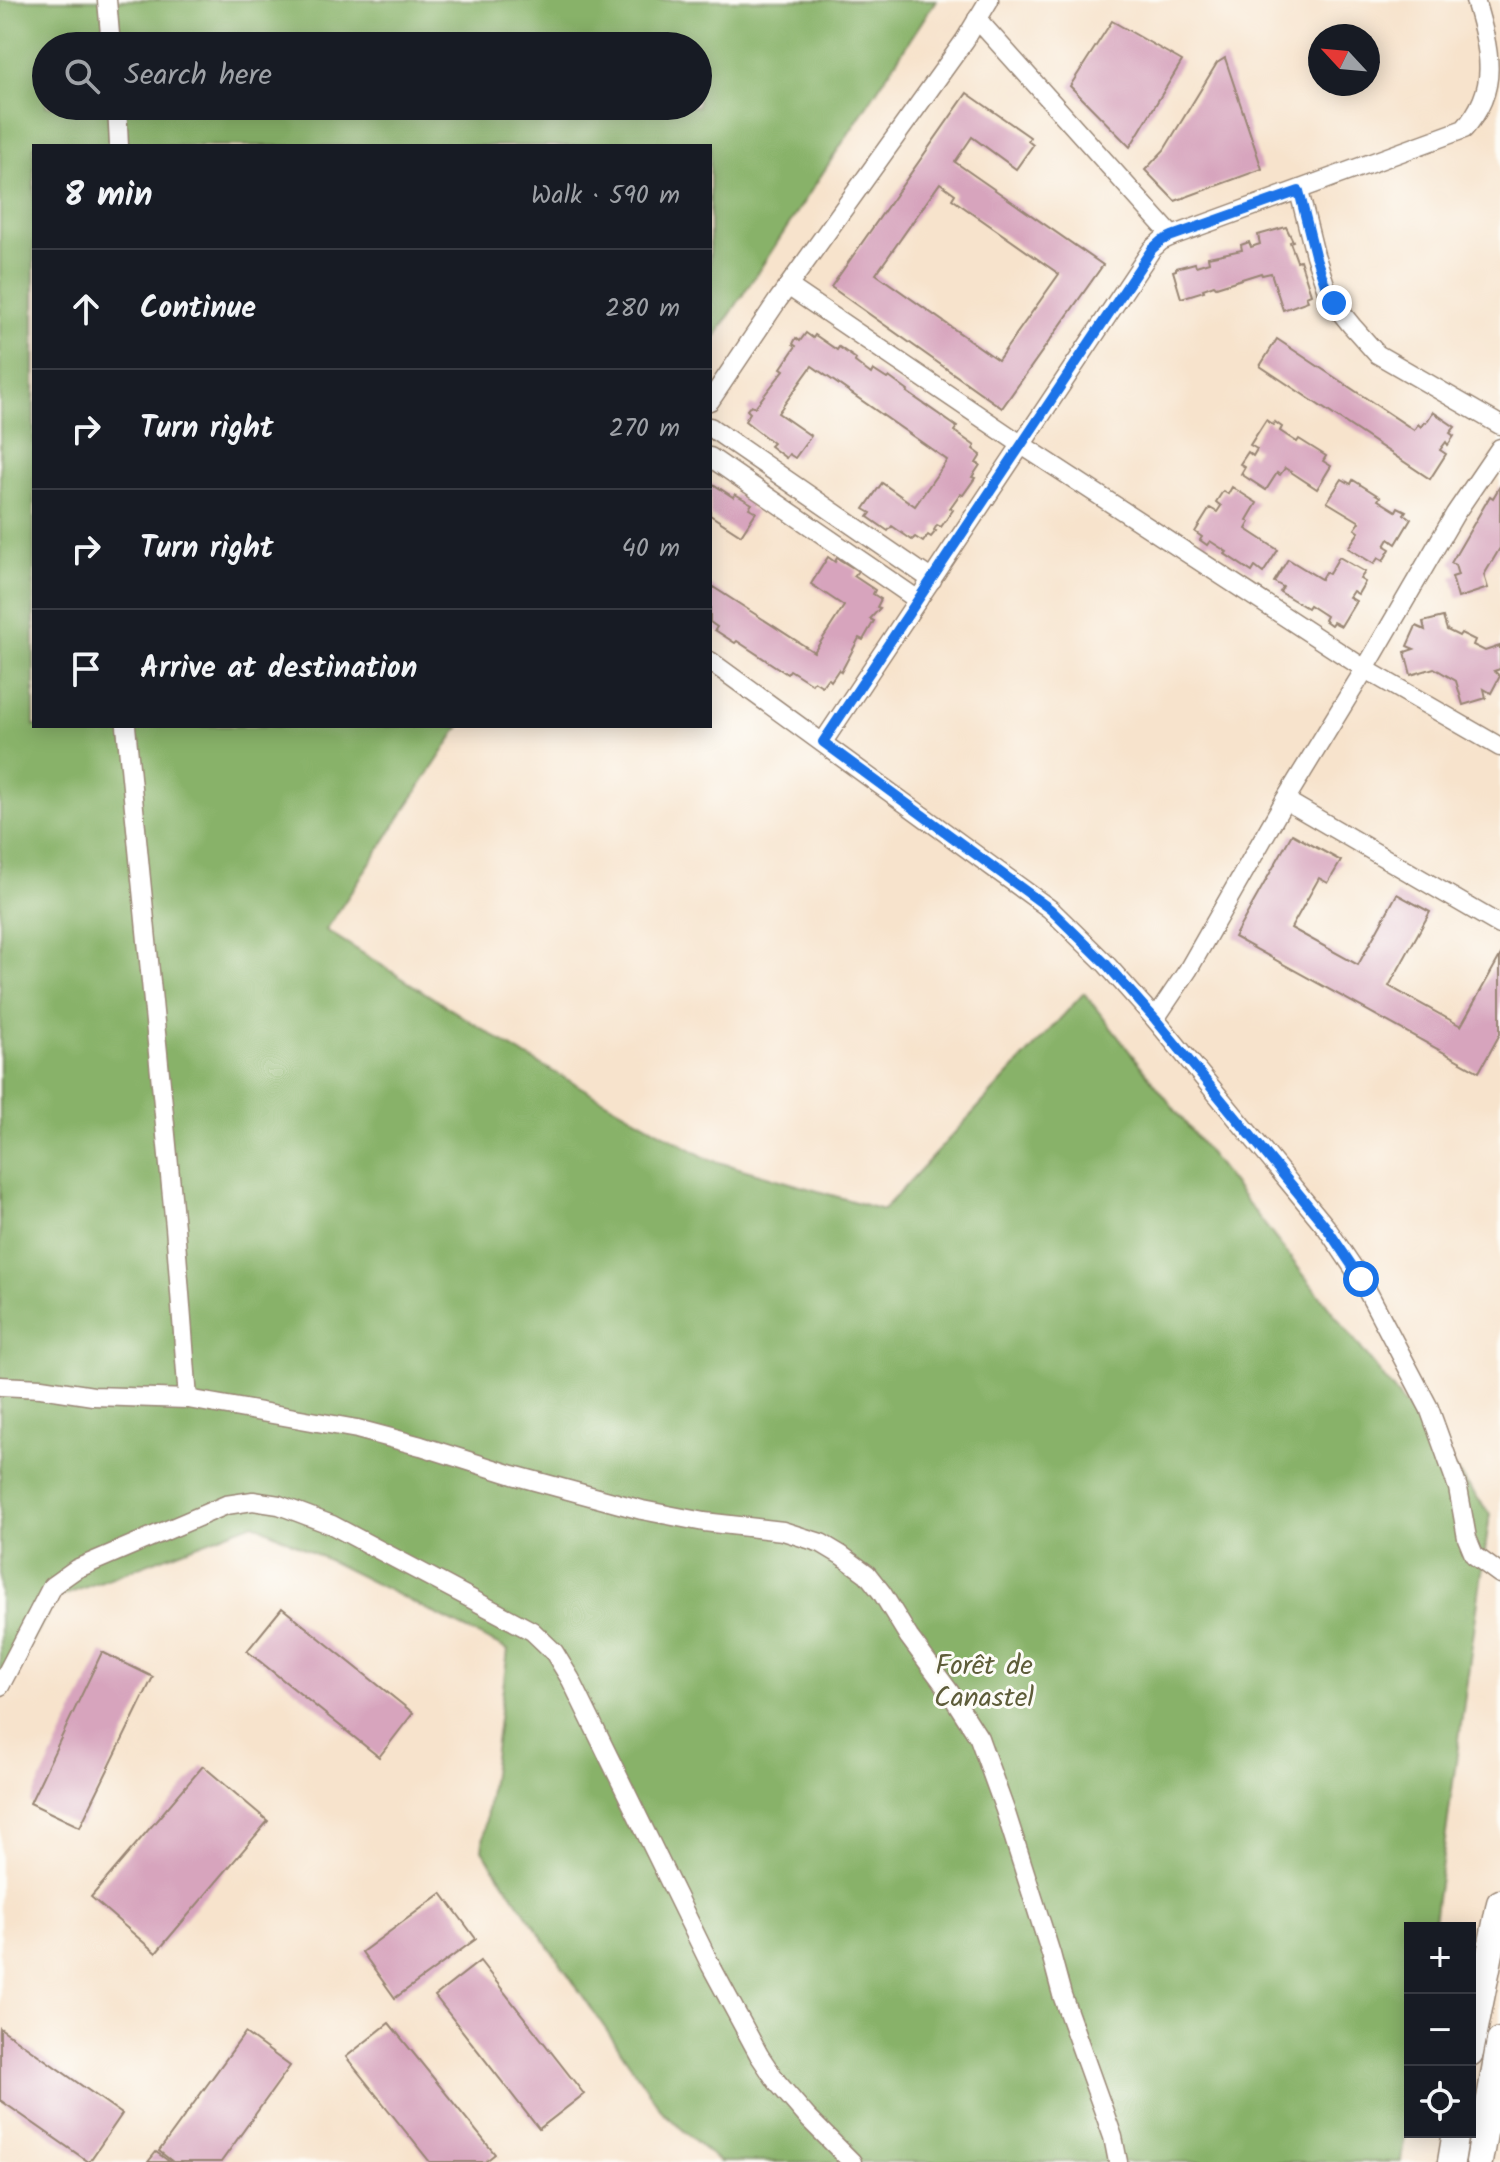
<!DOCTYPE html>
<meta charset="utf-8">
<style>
body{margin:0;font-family:Kalam,sans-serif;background:#20242c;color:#f1f3f6}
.controls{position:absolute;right:24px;bottom:24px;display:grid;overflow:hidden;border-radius:0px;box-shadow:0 4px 20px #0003}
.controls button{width:72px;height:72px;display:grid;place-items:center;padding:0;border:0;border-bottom:2px solid #363941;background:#171b24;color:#f1f3f6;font:40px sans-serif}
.compass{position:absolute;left:1308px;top:24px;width:72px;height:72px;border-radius:50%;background:#171b24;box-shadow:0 4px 20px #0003;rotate:296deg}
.stop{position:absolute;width:24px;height:24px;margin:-18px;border:6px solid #1a73e8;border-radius:50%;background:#fff}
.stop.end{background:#1a73e8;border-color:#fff;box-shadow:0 2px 8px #0008}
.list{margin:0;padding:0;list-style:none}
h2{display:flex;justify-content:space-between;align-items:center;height:104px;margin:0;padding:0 32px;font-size:34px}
h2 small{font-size:26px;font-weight:400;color:#9ea1a6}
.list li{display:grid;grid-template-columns:52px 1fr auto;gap:24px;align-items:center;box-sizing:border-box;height:120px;padding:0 32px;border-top:2px solid #363941}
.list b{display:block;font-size:30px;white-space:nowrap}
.list em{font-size:26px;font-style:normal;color:#9ea1a6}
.icon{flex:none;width:44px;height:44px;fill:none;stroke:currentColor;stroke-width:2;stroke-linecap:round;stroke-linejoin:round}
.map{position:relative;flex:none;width:1500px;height:2162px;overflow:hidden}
.search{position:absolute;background:#171b24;box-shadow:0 4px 20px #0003;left:32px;top:32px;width:680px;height:88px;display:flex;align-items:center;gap:20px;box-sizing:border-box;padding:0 28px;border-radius:44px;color:#9ea1a6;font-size:30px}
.panel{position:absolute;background:#171b24;box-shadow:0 4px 20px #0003;left:32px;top:144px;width:680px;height:584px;border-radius:0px}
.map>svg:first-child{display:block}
.forest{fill:#88b269;stroke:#626e44;stroke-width:2;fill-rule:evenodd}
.building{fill:#d7a4bd;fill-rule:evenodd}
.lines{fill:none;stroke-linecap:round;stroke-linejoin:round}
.street-casing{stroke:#998675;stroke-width:21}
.secondary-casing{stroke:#998675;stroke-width:29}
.street{stroke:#fff;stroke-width:18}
.secondary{stroke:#fff;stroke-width:26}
.route{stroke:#1a73e8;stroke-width:10}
.labels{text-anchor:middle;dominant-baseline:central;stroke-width:6;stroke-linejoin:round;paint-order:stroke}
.park-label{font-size:28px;fill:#5d5c39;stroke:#fdfcf7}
</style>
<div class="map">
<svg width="1500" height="2162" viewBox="0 0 1500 2162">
<rect width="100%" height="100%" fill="#fdfcf7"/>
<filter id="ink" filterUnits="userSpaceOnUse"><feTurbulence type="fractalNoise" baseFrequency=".0125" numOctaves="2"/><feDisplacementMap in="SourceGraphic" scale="16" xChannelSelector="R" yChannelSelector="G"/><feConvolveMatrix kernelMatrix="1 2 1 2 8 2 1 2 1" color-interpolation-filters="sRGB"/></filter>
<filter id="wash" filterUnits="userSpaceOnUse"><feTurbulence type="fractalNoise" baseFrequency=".006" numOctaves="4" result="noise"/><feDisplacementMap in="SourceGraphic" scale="32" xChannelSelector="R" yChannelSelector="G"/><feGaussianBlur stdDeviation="1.8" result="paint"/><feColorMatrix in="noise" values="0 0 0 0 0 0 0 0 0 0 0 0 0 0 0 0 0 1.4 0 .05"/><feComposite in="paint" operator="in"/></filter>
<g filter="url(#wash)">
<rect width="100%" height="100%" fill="#f7e3cc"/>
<path class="forest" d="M 0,0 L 936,0 L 710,345 L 710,146 L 34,146 L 34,726 L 460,726 L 326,930 L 517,1051 L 708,1159 L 883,1210 L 1084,993 L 1490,1514 L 1433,1928 L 1410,1928 L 1410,2098 L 1401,2162 L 719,2162 L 663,2112 L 482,1850 L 508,1650 L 254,1523 L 57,1598 L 0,1693 ZM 46,46 L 698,46 L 698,106 L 46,106 Z"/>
<g id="blocks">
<g class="building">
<polygon points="1112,21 1182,61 1130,147 1070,86"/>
<polygon points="1225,58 1262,169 1175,201 1145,170 1164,150 1217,63"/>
<path d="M 967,93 L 1030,137 L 1028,141 L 1033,145 L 1016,169 L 972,137 L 955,162 L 1103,265 L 1002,408 L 831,287 ZM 940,183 L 955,194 L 952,199 L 1059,274 L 998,360 L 876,274 Z"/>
<polygon points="1286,227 1293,241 1290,242 1297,261 1300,260 1311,294 1306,296 1308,301 1283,310 1271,273 1262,275 1261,273 1216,287 1214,285 1203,289 1204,291 1181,298 1173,271 1176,270 1176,268 1195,263 1196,266 1209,262 1208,257 1242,250 1241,245 1249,242 1251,247 1260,244 1258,235"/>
<polygon points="806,333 813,338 815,335 837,350 839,347 856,359 855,362 871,374 873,370 887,379 889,377 908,391 907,392 957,427 954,431 975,446 973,449 981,455 976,463 980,465 972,477 975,478 963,495 960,494 950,508 953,510 941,527 937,525 934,530 936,531 931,537 928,535 923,542 915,537 912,540 892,526 888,531 868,517 871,513 864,509 882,483 915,506 947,460 812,366 778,413 811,436 795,458 789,454 786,458 770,446 773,443 745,421 750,413 747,410 751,405 755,407 784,370 781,368 796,346 793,344 796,338 800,341"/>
<polygon points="1277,339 1414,430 1418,424 1421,427 1424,422 1426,423 1433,412 1455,427 1450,433 1454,436 1448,445 1446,442 1440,450 1446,454 1430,479 1260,366"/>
<polygon points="1266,420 1273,425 1275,422 1282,427 1280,431 1297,442 1299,439 1326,456 1323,461 1331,466 1317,489 1285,468 1280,475 1277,473 1266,490 1241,474 1245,467 1240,464 1248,452 1253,456 1257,449 1250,445"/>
<polygon points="1342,479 1351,484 1353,480 1380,497 1378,500 1396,511 1398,507 1406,511 1404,514 1411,519 1396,544 1389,539 1385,546 1390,549 1383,561 1378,558 1374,564 1348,548 1359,532 1355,529 1360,522 1327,502"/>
<polygon points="710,482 733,497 735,494 752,504 749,508 756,512 741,535 710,515"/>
<polygon points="1500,486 1500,548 1484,575 1488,588 1458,598 1452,577 1458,575 1455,565 1451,563 1490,496 1493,498"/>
<polygon points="1232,487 1257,503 1247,520 1250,522 1246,529 1278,550 1263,573 1255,567 1252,572 1225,554 1227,552 1210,541 1207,545 1200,540 1202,537 1195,532 1210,508 1217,512 1221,506 1216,502 1223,491 1228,494"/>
<polygon points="828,557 835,562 837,558 858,571 854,576 875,590 873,594 881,599 877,607 880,608 870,619 874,621 863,640 859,638 841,672 839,669 831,681 828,678 822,686 814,681 812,684 790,670 787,674 737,641 735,643 715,630 717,627 710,622 710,585 814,652 844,606 811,584"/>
<polygon points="1339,557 1365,572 1360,579 1365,582 1358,594 1353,591 1349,597 1356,601 1341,626 1333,622 1331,625 1324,620 1326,616 1309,605 1307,608 1280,592 1283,587 1274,582 1288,559 1321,579 1325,572 1329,574"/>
<polygon points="1443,617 1447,630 1459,636 1461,633 1475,640 1473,645 1485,651 1500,646 1500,669 1494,671 1500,676 1491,693 1484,689 1486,698 1463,705 1456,681 1434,668 1411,675 1405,652 1414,649 1407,646 1416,626 1425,630 1423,622"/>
<polygon points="1292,834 1341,861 1328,883 1319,878 1291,928 1358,965 1397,894 1430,912 1389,986 1461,1026 1500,956 1500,1034 1479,1072 1234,937"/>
<polygon points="282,1608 413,1713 379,1757 247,1651"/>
<polygon points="102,1652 153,1677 80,1827 30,1803"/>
<polygon points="203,1766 268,1821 156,1953 91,1897"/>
<polygon points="442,1893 476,1939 395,1998 362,1952"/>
<polygon points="480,1961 584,2094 539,2129 435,1996"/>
<polygon points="389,2023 495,2154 485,2162 430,2162 346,2057"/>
<polygon points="0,2028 122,2114 89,2162 0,2100"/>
<polygon points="245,2033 290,2066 221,2162 173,2162 159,2151"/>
<polygon points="156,2152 170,2162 148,2162"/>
</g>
</g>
</g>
<g filter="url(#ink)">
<use href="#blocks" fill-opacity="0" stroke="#998675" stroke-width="2"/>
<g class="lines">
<g class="street-casing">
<g id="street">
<polyline points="107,0 111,46"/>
<polyline points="977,19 1172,236"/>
<polyline points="117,106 119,146"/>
<polyline points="1299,191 1315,255 1330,299 1352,326 1377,354 1500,425"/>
<polyline points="788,286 1022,445 1365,669 1500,747"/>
<polyline points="710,401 778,300 965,40 989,0"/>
<polyline points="710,427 932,580"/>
<polyline points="710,457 918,600"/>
<polyline points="710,661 1050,909 1106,964 1155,1019 1326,1227 1361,1279 1429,1408 1458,1488 1467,1538 1474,1555 1500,1574"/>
<polyline points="126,726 175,1227 188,1399"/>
<path d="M 823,742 L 1152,249 L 1161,241 L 1172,236 L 1464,129 C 1500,89 1490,51 1475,0"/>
<polyline points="1285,800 1500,925"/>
<polyline points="1155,1019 1188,970 1285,800 1365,669 1455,514 1500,448"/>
<polyline points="0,1386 41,1388 93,1396 188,1399 357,1429 421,1446 513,1475 642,1510 704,1522 783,1531 821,1543 841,1555 867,1574 882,1593 909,1637 949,1691 979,1738 1005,1810 1051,1954 1062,1995 1113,2137 1118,2162"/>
<polyline points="0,1686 52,1586 76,1569 226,1505 253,1501 279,1505 332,1525 532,1631 554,1652 571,1680 711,1966 759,2055 777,2082 808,2118 852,2162"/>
</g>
</g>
<g class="secondary-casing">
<g id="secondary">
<polyline points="1470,2053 1500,1903"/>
<polyline points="1451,2162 1456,2132"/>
<polyline points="1479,2162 1500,2041"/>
</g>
</g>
<use href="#street" class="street"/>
<use href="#secondary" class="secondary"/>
</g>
</g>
<g class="lines" filter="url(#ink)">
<polyline class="route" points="1334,303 1330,299 1315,255 1299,191 1172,236 1161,241 1152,249 823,742 1050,909 1106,964 1155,1019 1326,1227 1361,1279"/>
</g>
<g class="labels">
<g class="park-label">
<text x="984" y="1666">Forêt de<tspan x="984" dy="32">Canastel</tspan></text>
</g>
</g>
</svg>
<div class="controls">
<button>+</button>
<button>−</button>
<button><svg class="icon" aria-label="locate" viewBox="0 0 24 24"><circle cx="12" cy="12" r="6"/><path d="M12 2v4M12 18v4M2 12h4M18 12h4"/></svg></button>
</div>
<svg class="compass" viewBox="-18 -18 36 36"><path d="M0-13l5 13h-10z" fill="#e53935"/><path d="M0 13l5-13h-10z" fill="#9ea1a6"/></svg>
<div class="stop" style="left:1361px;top:1279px"></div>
<div class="stop end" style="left:1334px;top:303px"></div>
<div class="search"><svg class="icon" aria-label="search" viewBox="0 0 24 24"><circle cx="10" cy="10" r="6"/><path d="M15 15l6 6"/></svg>Search here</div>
<section class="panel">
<h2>8 min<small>Walk · 590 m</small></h2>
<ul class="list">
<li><svg class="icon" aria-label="ahead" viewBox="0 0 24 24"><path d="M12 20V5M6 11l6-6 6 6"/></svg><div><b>Continue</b></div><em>280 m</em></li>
<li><svg class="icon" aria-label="right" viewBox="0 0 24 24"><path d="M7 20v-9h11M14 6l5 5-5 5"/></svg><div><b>Turn right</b></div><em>270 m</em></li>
<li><svg class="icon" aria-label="right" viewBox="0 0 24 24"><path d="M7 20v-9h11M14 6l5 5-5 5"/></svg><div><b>Turn right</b></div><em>40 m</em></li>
<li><svg class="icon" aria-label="arrive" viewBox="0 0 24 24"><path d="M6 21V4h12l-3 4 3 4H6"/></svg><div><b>Arrive at destination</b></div></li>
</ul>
</section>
</div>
